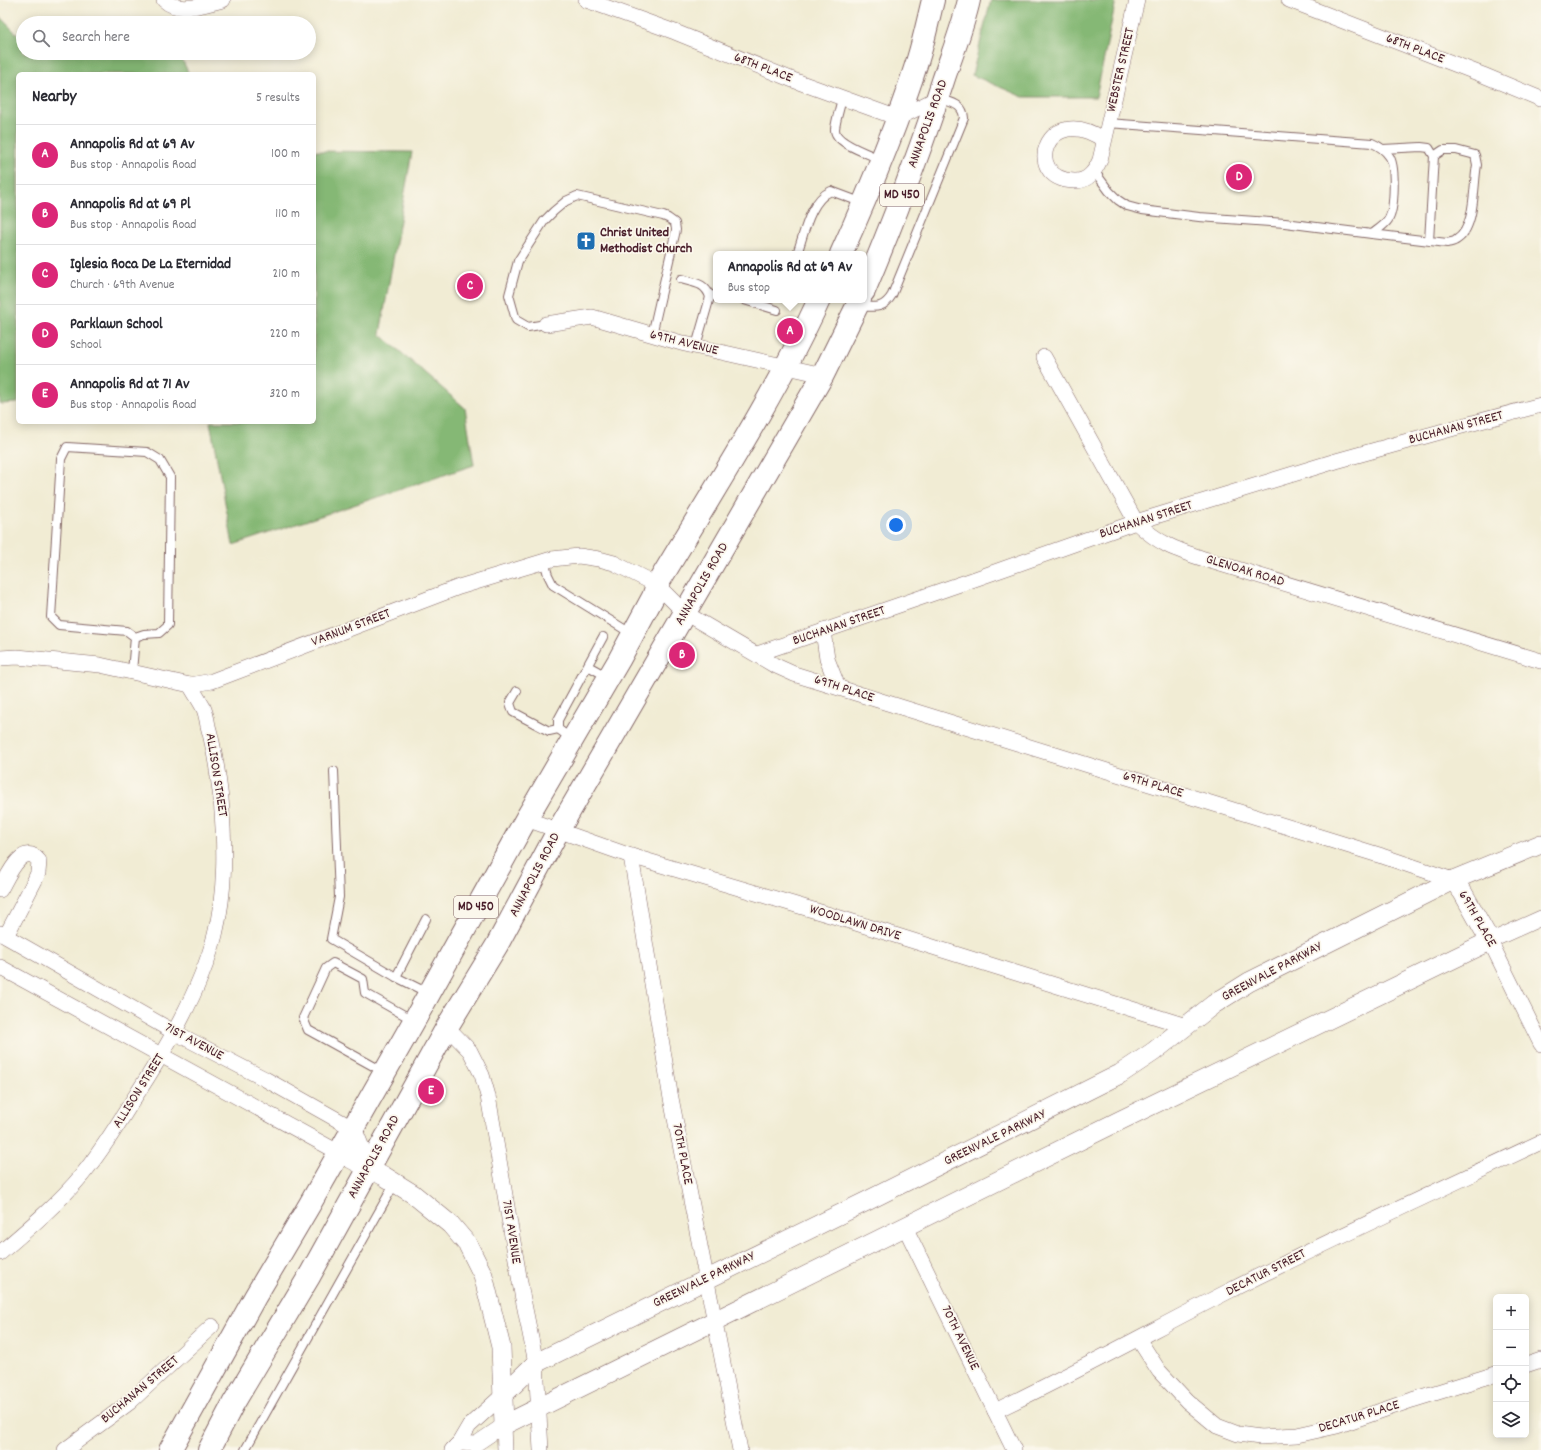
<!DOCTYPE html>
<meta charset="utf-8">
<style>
body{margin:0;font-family:Dekko,sans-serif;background:#f2f2f3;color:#2b2b33}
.controls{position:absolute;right:12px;bottom:12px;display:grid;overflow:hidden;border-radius:6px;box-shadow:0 2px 10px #0003}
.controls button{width:36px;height:36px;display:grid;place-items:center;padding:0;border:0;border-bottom:1px solid #e1e1e2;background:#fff;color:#2b2b33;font:20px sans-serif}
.you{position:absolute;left:896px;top:525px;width:14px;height:14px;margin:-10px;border:3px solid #fff;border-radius:50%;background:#1a73e8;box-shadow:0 0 0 6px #1a73e833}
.badge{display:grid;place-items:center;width:26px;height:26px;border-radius:50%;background:#db2777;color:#fff;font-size:13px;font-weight:700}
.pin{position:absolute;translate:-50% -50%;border:2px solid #fff;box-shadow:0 1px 4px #0006}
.popup{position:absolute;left:713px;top:251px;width:154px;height:52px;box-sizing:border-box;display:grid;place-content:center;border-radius:6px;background:#fff;filter:drop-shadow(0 1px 3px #0005);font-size:13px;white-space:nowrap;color:#7c7c81}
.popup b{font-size:15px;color:#2b2b33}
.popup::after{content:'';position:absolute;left:50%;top:100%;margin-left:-8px;border:8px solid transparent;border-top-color:#fff}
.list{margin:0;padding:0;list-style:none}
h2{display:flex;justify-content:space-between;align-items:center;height:52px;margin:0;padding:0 16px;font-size:17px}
h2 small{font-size:13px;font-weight:400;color:#7c7c81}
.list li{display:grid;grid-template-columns:26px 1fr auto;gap:12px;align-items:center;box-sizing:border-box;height:60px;padding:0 16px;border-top:1px solid #e1e1e2}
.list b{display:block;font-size:15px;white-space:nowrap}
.list p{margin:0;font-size:13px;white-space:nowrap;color:#7c7c81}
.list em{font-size:13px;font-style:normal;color:#7c7c81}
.icon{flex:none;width:22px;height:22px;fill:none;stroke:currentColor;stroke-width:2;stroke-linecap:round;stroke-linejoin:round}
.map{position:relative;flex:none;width:1541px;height:1450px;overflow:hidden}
.search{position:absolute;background:#fff;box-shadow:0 2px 10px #0003;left:16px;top:16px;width:300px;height:44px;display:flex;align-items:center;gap:10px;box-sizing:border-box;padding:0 14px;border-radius:22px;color:#7c7c81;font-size:15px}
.panel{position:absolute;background:#fff;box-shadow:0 2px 10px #0003;left:16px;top:72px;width:300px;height:352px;border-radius:6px}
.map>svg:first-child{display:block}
.forest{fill:#85b874;stroke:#686c50}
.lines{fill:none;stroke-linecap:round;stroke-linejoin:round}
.service-casing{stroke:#846766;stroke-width:10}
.minor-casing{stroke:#846766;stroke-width:16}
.tertiary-casing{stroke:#846766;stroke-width:20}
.primary-casing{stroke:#846766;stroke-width:24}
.service{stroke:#fff;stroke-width:8}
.minor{stroke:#fff;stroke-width:15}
.tertiary{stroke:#fff;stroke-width:19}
.primary{stroke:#fff;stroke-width:22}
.labels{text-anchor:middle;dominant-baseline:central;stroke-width:3.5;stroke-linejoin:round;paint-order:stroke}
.shield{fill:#fbf7ec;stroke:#7f6065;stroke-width:1}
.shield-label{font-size:13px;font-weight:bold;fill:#4a1f2b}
.street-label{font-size:14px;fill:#4a1f2b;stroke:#fbf7ec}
.poi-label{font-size:14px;font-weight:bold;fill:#4a1f2b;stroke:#fbf7ec;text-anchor:start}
</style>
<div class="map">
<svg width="1541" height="1450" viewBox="0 0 1541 1450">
<rect width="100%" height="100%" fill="#fbf7ec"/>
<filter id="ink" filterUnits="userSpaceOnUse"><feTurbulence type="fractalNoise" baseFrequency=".025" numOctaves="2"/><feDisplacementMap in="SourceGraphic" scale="8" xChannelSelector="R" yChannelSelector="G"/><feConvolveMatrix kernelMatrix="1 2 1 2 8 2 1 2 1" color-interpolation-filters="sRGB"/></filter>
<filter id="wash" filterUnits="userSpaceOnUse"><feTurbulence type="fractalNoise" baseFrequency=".012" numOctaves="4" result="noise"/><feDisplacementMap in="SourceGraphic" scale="16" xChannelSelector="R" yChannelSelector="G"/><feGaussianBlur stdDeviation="0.9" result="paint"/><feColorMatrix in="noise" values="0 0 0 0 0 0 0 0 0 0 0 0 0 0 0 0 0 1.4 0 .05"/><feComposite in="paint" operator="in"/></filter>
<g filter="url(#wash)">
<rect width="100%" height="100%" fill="#f1ecd4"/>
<g class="forest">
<polygon points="991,0 1116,0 1096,97 1023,97 972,75"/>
<polygon points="0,17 23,40 23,53 179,53 189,74 18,74 18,403 0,404"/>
<polygon points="314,151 412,152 380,334 465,408 474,465 233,545 210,422 314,422"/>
</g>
</g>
<g filter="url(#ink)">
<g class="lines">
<g class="service-casing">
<g id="service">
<path d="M 842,98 C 840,108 836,119 835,129 C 834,143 869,154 880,159"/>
<polyline points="1383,149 1421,147 1429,148 1434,156"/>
<path d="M 1095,172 L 1109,191 L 1118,200 L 1127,206 L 1142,210 L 1199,217 L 1285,223 L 1372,234 C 1377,230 1385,225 1388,220 C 1395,210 1396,165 1389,156 C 1385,150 1379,146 1372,143 L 1108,123"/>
<path d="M 1372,234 L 1447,243 C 1450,242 1454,242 1456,240 C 1476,229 1473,185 1477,165 L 1475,155 L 1456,150 L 1443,150 L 1434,156 L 1429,241"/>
<path d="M 797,254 C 804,234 810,200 831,191 L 863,203"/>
<path d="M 681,279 C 694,283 705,282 710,297"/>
<polyline points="744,300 777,310"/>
<path d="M 859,306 C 874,307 883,310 892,295 L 964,118 C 963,103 951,103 938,98"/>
<polyline points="546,324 528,327 516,320 509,295 518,261 544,221 554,211 566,201 577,196 663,216 668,218 675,223 676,230 652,335"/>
<polyline points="696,346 710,297 716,294"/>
<polyline points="544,561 548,575 553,585 632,634"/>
<polyline points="588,666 608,677"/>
<polyline points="132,672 135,637 144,634 159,633 168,625 170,477 160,460 147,452 67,447 61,459 51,617 59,625 127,631 135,637"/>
<polyline points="517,691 510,703 513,712 549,731 558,729"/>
<polyline points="572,739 558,729 558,720 603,637"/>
<polyline points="334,771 339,897 331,939 396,977 428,993"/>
<polyline points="396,977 426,919"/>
<polyline points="384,1072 308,1030 303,1018 326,968 333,963 363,979 365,993 413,1020"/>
<polyline points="245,1450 395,1183"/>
</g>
</g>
<g class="minor-casing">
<g id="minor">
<path d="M 164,0 C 180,15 205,4 223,0"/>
<polyline points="586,0 675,32 793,80 898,118 938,98"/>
<polyline points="1289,0 1483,75 1541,99"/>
<path d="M 1104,140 C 1046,100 1021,179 1074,181 C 1088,182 1095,171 1100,160 L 1137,0"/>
<polyline points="546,324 592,317 685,344 823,375"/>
<path d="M 1044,357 L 1136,522 C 1159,544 1174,549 1204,559 L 1541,661"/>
<polyline points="823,631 827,659 838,687"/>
<polyline points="757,654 972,580 1136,522 1336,461 1458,427 1541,405"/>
<polyline points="0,658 17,657 100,665 190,685 212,681 459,587 552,559 579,556 599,559 614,563 657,585 685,613 774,665 794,674 1382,856 1453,880"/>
<polyline points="526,819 631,856 840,918 1186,1026"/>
<polyline points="631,856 670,1093 740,1450"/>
<path d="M 0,890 C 7,878 23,839 39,861 L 38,873 L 35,880 L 6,936"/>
<polyline points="1541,918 1490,941 1541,1044"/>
<polyline points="0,933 174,1032 265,1079 352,1128"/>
<polyline points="0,967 338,1152"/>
<polyline points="447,1027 470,1051 482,1075 488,1096 522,1294 536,1363 541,1450"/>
<polyline points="905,1227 1014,1450"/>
<path d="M 0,1253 C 27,1230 59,1203 82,1175 C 101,1152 117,1126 133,1100 C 165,1051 200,992 215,935 C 226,890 225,845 221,799 C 218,774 215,750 208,726 C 207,720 206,713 203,707 C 199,700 194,692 190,685"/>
<polyline points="1139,1340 1159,1371 1187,1401 1217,1426 1238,1434 1260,1437 1297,1435 1337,1426 1412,1400 1496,1374"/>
<polyline points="1526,1365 1541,1360"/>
<path d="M 995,1411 C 1075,1373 1151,1331 1229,1291 C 1332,1239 1437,1191 1541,1142"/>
<polyline points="504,1425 505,1450"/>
<polyline points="459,1443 476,1444 504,1425"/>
<polyline points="65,1450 130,1402 212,1326"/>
<polyline points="452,1450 459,1443 469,1426 503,1395"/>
</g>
</g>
<g class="tertiary-casing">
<g id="tertiary">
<polyline points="352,1128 368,1168"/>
<polyline points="338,1152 384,1176 413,1194 451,1225 468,1245 483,1275 501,1347 504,1425 1121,1120 1490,941 1463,893 1453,880"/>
<polyline points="503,1395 536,1363 867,1201 1120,1074 1153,1052 1214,1004 1249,982 1453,880 1541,844"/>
</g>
</g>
<g class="primary-casing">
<g id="primary">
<path d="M 841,254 C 870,190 897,126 918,59 C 924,40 928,20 933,0"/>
<path d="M 864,291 C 893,222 920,152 943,81 C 952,54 963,27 969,0"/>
<path d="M 170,1450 L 255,1297 L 310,1204 L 414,1021 L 526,819 L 619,660 L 653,597 L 657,585 C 713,491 773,399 819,300"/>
<polyline points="209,1450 233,1404 310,1275 447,1027 497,945 558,831 823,375 860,300"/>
</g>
</g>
<use href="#service" class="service"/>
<use href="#minor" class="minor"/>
<use href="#tertiary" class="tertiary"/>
<use href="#primary" class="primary"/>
</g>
</g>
<defs>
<g id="church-square" transform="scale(1)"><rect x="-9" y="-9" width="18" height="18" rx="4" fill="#1f6fb2" stroke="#fbf7ec"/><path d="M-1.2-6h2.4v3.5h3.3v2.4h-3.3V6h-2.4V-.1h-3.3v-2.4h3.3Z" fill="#fff"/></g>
</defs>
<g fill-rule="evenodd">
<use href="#church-square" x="586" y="241"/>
</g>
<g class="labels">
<g class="shield">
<rect x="880" y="184" width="44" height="22" rx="3"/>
<rect x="454" y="896" width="44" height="22" rx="3"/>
</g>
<g class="shield-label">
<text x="902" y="195">MD 450</text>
<text x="476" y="907">MD 450</text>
</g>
<g class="street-label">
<text transform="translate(1415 49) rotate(21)">68TH PLACE</text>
<text transform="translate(763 68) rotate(21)">68TH PLACE</text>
<text transform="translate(1121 70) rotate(-77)">WEBSTER STREET</text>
<text transform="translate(928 124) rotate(-70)">ANNAPOLIS ROAD</text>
<text transform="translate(684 343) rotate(14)">69TH AVENUE</text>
<text transform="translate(1456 428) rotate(-15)">BUCHANAN STREET</text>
<text transform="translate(1146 520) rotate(-18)">BUCHANAN STREET</text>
<text transform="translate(1245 571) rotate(17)">GLENOAK ROAD</text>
<text transform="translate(702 584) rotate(-60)">ANNAPOLIS ROAD</text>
<text transform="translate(839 626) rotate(-19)">BUCHANAN STREET</text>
<text transform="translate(351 628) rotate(-21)">VARNUM STREET</text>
<text transform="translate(844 689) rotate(18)">69TH PLACE</text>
<text transform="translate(216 775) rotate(81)">ALLISON STREET</text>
<text transform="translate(1153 785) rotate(17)">69TH PLACE</text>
<text transform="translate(535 875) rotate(-62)">ANNAPOLIS ROAD</text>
<text transform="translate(1477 919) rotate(60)">69TH PLACE</text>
<text transform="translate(855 923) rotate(17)">WOODLAWN DRIVE</text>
<text transform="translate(1272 972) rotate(-28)">GREENVALE PARKWAY</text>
<text transform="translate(194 1042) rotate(28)">71ST AVENUE</text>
<text transform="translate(139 1091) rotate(-58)">ALLISON STREET</text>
<text transform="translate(995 1138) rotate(-26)">GREENVALE PARKWAY</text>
<text transform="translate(682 1154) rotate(79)">70TH PLACE</text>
<text transform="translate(374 1157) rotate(-61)">ANNAPOLIS ROAD</text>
<text transform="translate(511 1232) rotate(81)">71ST AVENUE</text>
<text transform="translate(1266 1273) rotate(-27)">DECATUR STREET</text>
<text transform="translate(704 1280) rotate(-26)">GREENVALE PARKWAY</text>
<text transform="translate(960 1338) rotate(64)">70TH AVENUE</text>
<text transform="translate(140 1390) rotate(-40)">BUCHANAN STREET</text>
<text transform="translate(1359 1417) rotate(-17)">DECATUR PLACE</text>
</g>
<g class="poi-label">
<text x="600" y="233">Christ United<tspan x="600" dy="16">Methodist Church</tspan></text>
</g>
</g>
</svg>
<div class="controls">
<button>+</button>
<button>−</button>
<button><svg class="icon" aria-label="locate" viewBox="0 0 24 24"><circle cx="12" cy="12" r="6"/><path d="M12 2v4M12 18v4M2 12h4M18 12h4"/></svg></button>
<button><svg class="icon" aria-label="layers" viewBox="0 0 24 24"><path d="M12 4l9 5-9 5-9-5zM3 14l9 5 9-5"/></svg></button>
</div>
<div class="you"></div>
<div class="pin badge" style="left:790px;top:331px">A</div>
<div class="popup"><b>Annapolis Rd at 69 Av</b>Bus stop</div>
<div class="pin badge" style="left:682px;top:655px">B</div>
<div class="pin badge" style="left:470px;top:286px">C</div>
<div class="pin badge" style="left:1239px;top:177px">D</div>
<div class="pin badge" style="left:431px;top:1091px">E</div>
<div class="search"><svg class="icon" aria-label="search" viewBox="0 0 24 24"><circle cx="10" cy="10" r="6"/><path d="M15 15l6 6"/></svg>Search here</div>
<section class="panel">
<h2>Nearby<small>5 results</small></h2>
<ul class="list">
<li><span class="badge">A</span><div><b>Annapolis Rd at 69 Av</b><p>Bus stop · Annapolis Road</p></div><em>100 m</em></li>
<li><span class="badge">B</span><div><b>Annapolis Rd at 69 Pl</b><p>Bus stop · Annapolis Road</p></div><em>110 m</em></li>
<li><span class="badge">C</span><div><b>Iglesia Roca De La Eternidad</b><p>Church · 69th Avenue</p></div><em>210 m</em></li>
<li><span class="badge">D</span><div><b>Parklawn School</b><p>School</p></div><em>220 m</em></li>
<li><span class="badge">E</span><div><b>Annapolis Rd at 71 Av</b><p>Bus stop · Annapolis Road</p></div><em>320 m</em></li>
</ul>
</section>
</div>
